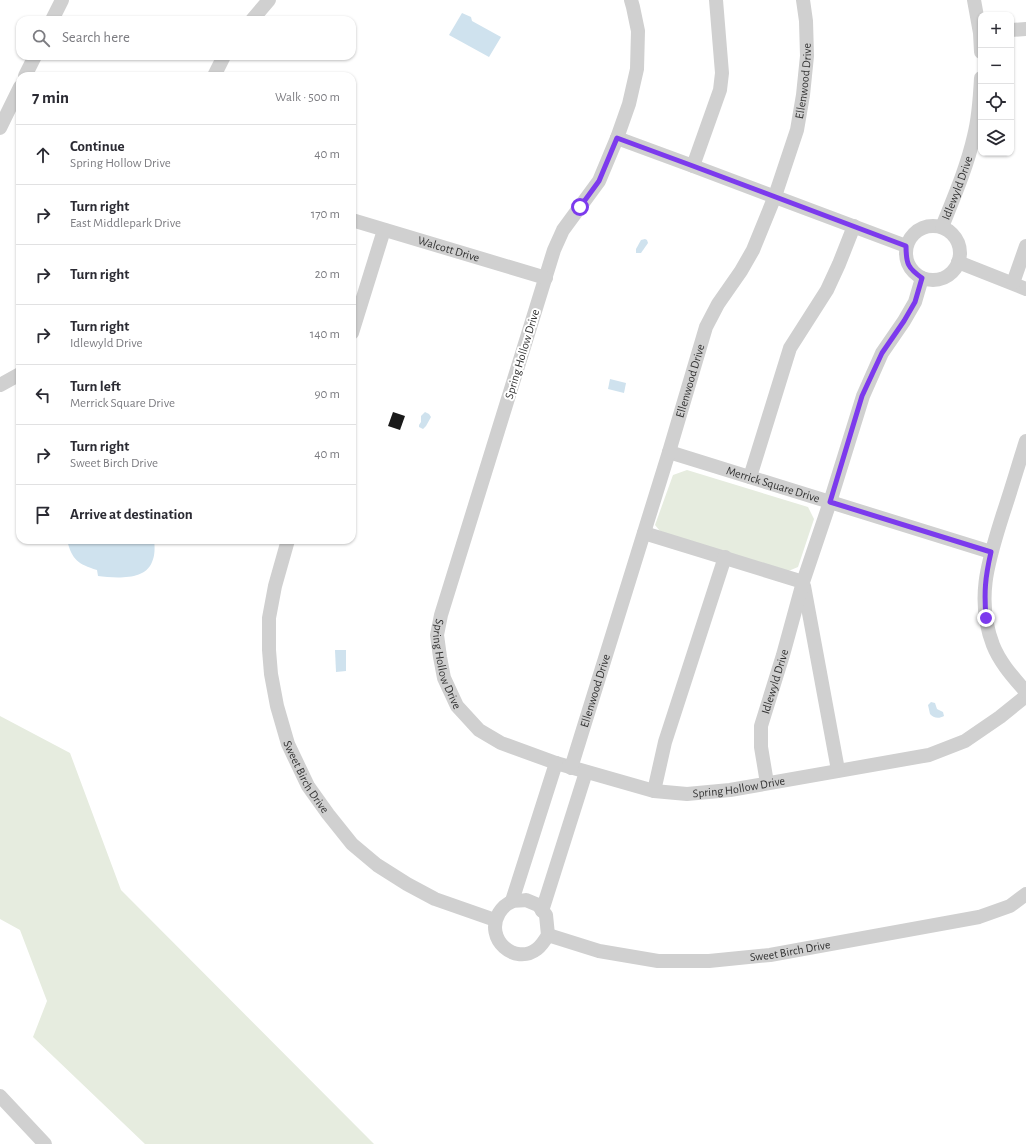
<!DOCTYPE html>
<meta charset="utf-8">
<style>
body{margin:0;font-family:"Alegreya Sans",sans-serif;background:#f2f2f3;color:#2b2b33}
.controls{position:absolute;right:12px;top:12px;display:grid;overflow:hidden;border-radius:8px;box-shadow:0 1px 3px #0004}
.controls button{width:36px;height:36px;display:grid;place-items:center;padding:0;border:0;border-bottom:1px solid #e1e1e2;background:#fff;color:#2b2b33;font:20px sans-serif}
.stop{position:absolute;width:12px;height:12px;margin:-9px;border:3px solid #7c3aed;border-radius:50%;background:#fff}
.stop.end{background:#7c3aed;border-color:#fff;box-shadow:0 1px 4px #0008}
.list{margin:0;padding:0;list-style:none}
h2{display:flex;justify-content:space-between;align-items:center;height:52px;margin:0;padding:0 16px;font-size:17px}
h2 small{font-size:13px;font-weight:400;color:#7c7c81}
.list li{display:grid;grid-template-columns:26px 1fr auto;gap:12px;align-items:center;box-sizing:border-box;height:60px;padding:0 16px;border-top:1px solid #e1e1e2}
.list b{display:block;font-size:15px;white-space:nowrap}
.list p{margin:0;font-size:13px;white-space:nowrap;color:#7c7c81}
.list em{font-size:13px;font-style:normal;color:#7c7c81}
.icon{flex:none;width:22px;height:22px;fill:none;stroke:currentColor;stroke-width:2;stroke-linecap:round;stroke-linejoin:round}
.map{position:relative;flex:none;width:1026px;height:1144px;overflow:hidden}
.search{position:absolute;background:#fff;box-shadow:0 1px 3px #0004;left:16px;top:16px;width:340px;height:44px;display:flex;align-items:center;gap:10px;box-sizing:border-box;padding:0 14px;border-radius:12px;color:#7c7c81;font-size:15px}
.panel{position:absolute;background:#fff;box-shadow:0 1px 3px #0004;left:16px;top:72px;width:340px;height:472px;border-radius:12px}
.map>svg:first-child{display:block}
.green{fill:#e6ecdf}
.water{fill:#cfe2ee}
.building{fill:#1a1a1a}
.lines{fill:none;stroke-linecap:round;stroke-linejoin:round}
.minor{stroke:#d0d0d0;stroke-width:14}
.route{stroke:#7c3aed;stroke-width:5}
.labels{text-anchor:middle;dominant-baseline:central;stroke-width:4;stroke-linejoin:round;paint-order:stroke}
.street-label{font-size:12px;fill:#333;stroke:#fff}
</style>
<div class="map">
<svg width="1026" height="1144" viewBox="0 0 1026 1144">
<rect width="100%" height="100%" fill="#fff"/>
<g class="green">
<polygon points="687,470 808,507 814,519 798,567 786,572 664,536 655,525 673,475"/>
<polygon points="0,716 70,753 121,890 374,1144 145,1144 33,1037 47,1001 20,930 0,919"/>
</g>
<g class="water">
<polygon points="462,13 471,17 472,21 501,37 489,57 449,35"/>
<polygon points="645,239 647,240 648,243 641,253 636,253 636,249 641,240"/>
<polygon points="610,379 626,383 624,393 608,389"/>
<polygon points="425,412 429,414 431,417 426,426 423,429 419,427 419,425 421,422 421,416"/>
<path d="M 67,540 L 154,540 C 155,547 155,556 152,562 C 145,581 114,578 98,576 L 97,570 C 78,564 72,560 67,540 Z"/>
<polygon points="335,650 346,650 346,671 336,672"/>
<path d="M 931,702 L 935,703 L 937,709 L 943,712 L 944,716 C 939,719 933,718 930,714 L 928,705 Z"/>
</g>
<polygon class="building" points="393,412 405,416 400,430 388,426"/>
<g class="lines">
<g class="minor">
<path id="s1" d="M 631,0 L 633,7 L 638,31 L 637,69 L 629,104 L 617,138 L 599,181 L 563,230 L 554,250 L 441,615 L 437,635 L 440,657 L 444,678 L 457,706 L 479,730 L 501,743 L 556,763 L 654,791 L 687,794 L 730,790 L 929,755 L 965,741 L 1000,717 L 1026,696"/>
<polyline points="974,0 980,33 981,52"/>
<polyline points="52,20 62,0"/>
<polyline points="252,20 269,0"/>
<polyline points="1011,30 1026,29"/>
<polyline points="25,76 35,56"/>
<polyline points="214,76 224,56"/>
<polyline points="0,128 20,87"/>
<polyline points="617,138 693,166 906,246"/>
<polyline points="693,166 720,90 722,73 716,0"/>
<path id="s2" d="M 352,220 L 546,278"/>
<circle cx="933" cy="253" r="27"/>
<path id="s3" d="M 942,227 C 954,197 967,167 974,136 C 979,117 980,97 981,78"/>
<polyline points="958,262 1026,289"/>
<polyline points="1013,283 1026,246"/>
<polyline points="352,333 384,230"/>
<polyline points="0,385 20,374"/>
<path d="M 1026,441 C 1018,466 1011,490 1003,514 C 989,559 975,598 993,645 C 1000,663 1014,678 1026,692"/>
<path id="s4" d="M 669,452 L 991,552"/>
<polyline points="750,477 790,348 827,290 839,264 854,226"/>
<polyline points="644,533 803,582"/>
<path id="s5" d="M 288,540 L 275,586 L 269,618 L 269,650 L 271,674 L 277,706 L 288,744 L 308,786 L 328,814 L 352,844 L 377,865 L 407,884 L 435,899 L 495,920"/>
<polyline points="804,586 838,770"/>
<path id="s6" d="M 571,768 L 669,452 L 706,327 L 718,304 L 741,271 L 753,250 L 775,196 L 797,130 L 803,95 L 807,56 L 806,21 L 803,0"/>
<path id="s7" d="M 767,783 L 761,747 L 761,726 L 783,655 L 803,582 L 830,502 L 863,396 L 882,353 L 904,321 L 915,302 L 922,278"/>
<polyline points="654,791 665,742 725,557"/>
<path d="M 526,900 L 538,905 L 546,915 L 548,935 C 545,940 541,946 537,949 C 515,966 484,939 499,913 C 502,908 508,903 513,901 C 517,900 522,901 526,900 Z"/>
<polyline points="512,901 556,763"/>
<polyline points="542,911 586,772"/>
<path id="s8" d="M 548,935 L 599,951 L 658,961 L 709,961 L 770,955 L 979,917 L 1010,906 L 1026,894"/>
<polyline points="0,1096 45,1144"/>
</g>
</g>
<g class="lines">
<path class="route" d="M 580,207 L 599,181 L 617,138 L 693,166 L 906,246 C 906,264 908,268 922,278 L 915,302 L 904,321 L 882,353 L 862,396 L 830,502 L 991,552 C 985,578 984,592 986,618"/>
</g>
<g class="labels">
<g class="street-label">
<text stroke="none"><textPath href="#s6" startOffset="729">Ellenwood Drive</textPath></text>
<text stroke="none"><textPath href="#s3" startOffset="42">Idlewyld Drive</textPath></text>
<text stroke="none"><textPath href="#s2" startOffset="101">Walcott Drive</textPath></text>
<text transform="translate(522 354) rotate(-73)">Spring Hollow Drive</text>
<text stroke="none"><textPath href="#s6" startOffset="405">Ellenwood Drive</textPath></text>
<text stroke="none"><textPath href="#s4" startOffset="109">Merrick Square Drive</textPath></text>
<text stroke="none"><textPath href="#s1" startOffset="704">Spring Hollow Drive</textPath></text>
<text stroke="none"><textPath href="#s7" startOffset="104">Idlewyld Drive</textPath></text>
<text stroke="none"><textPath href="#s6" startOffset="81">Ellenwood Drive</textPath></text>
<text stroke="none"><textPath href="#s5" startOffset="246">Sweet Birch Drive</textPath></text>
<text stroke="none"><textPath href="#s1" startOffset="1052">Spring Hollow Drive</textPath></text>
<text stroke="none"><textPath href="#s8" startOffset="246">Sweet Birch Drive</textPath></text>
</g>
</g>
</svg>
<div class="controls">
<button>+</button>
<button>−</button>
<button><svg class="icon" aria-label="locate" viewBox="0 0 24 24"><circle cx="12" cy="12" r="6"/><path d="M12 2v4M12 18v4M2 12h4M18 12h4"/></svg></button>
<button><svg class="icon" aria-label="layers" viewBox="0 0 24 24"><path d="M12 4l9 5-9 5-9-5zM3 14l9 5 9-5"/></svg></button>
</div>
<div class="stop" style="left:580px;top:207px"></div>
<div class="stop end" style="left:986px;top:618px"></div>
<div class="search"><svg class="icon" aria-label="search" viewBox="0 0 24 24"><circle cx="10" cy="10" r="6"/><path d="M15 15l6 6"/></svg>Search here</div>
<section class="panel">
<h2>7 min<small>Walk · 500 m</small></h2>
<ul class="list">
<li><svg class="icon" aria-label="ahead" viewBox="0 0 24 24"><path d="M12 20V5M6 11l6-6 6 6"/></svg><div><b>Continue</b><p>Spring Hollow Drive</p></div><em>40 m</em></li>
<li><svg class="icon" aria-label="right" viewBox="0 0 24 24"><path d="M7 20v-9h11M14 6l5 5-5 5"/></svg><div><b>Turn right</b><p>East Middlepark Drive</p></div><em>170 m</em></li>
<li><svg class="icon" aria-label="right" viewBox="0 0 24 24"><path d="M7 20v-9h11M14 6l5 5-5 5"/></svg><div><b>Turn right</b></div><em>20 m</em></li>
<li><svg class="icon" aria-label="right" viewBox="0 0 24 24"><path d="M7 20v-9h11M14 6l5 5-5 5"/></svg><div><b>Turn right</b><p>Idlewyld Drive</p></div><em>140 m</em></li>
<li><svg class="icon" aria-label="left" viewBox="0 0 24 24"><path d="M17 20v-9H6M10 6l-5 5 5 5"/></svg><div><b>Turn left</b><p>Merrick Square Drive</p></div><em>90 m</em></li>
<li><svg class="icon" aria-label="right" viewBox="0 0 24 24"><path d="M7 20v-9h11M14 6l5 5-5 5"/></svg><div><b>Turn right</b><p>Sweet Birch Drive</p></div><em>40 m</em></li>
<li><svg class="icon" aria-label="arrive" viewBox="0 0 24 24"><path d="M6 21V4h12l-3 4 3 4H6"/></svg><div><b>Arrive at destination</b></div></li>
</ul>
</section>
</div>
